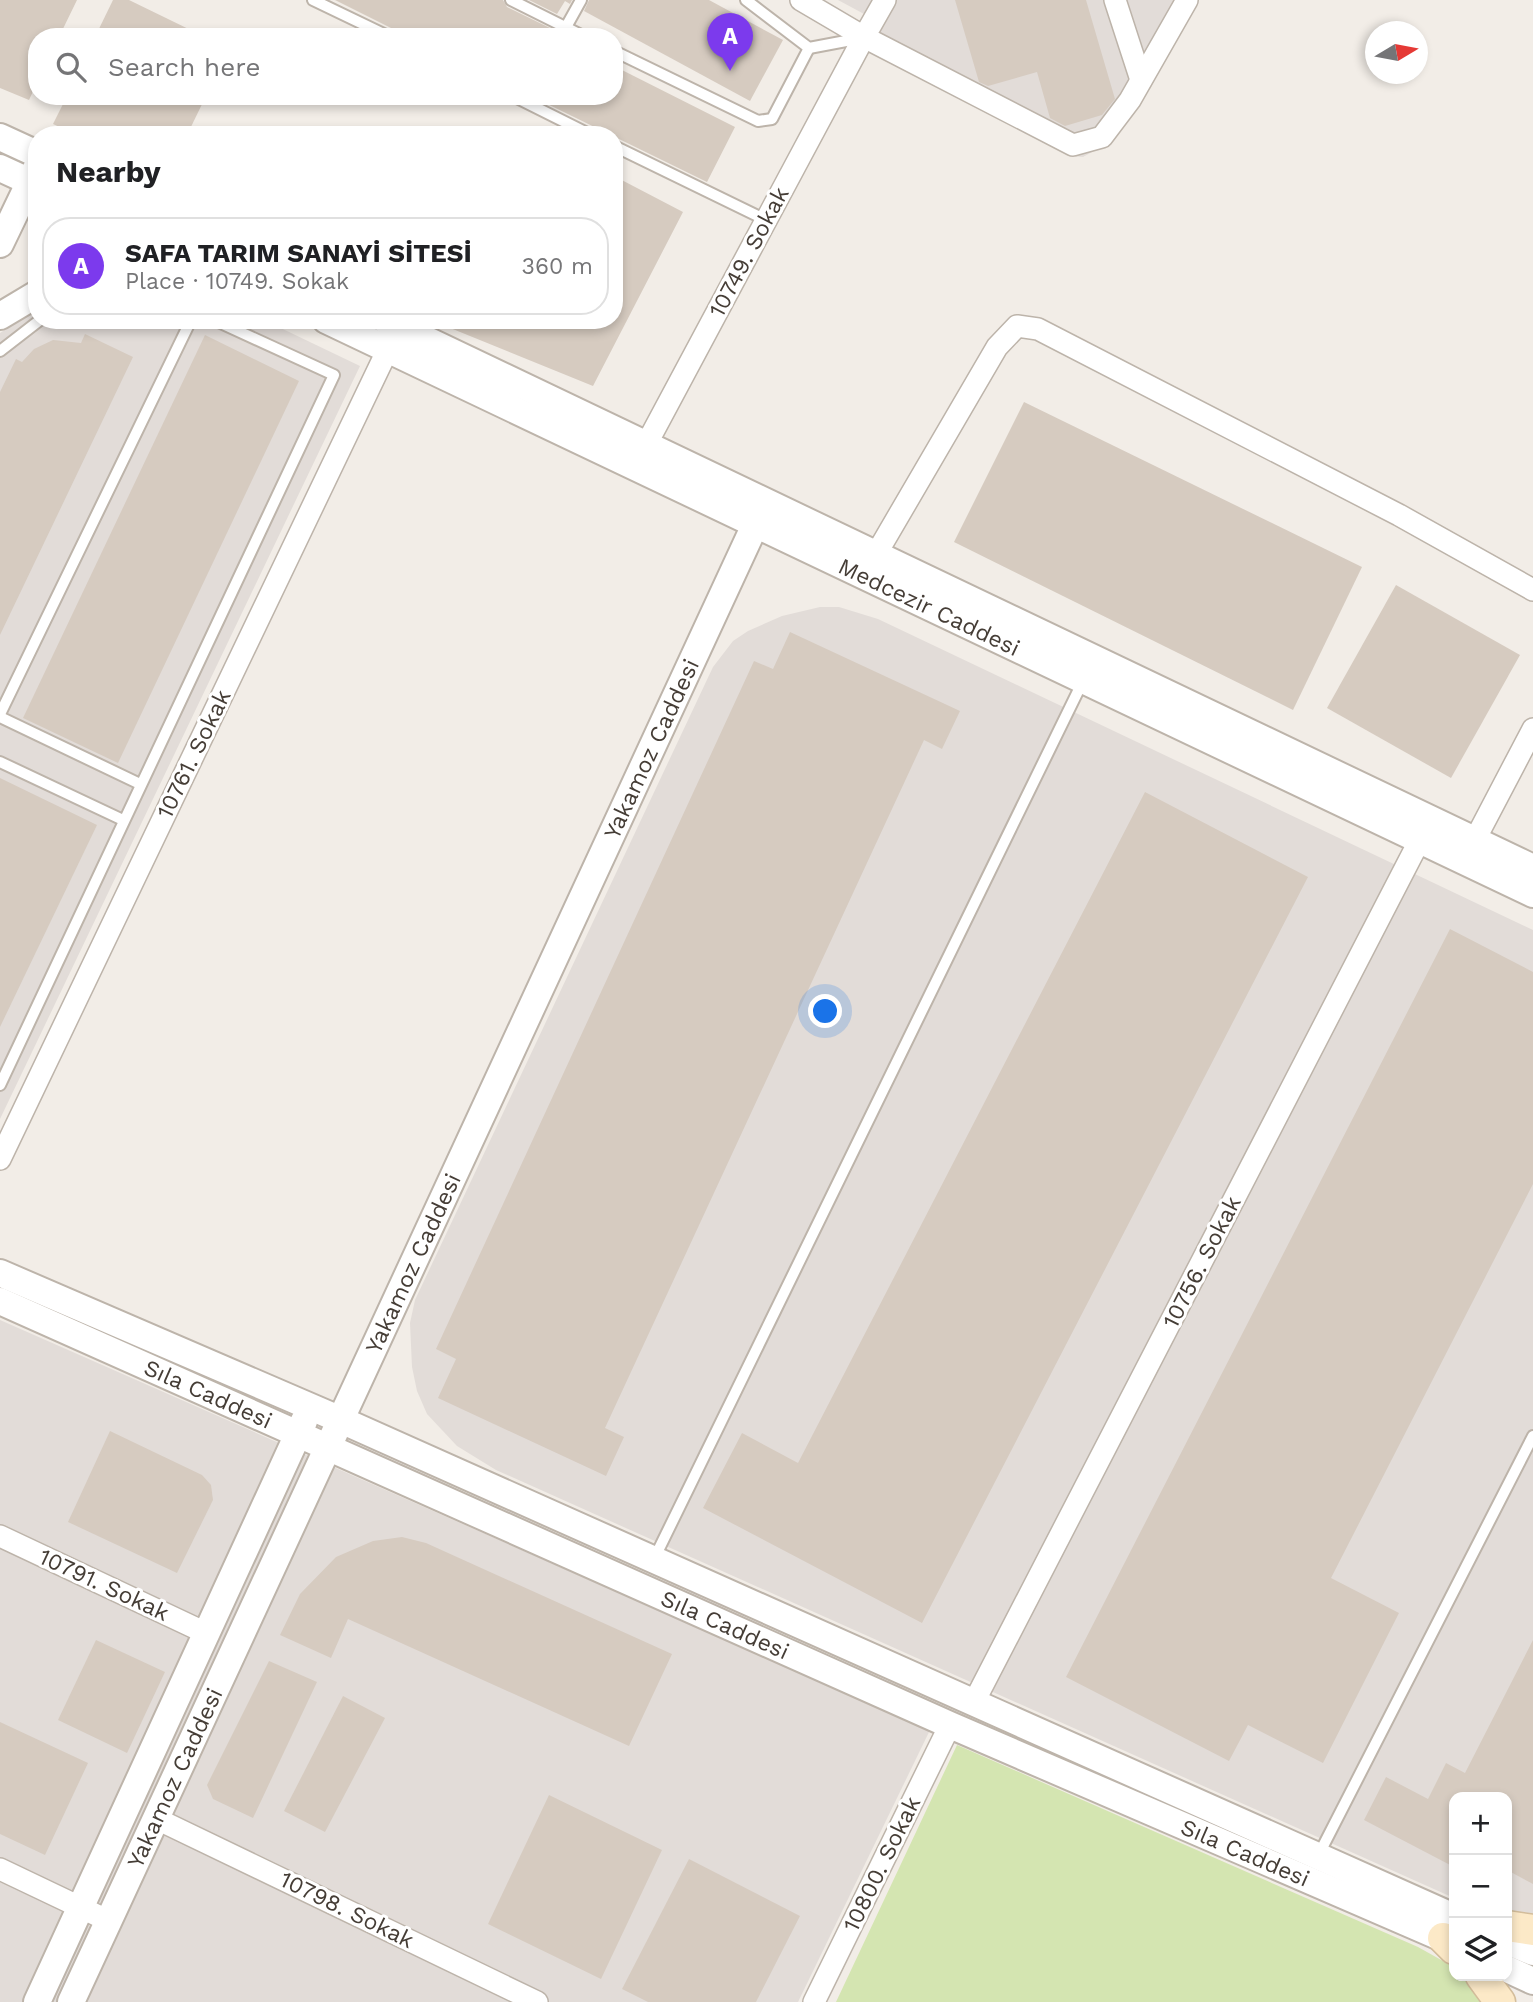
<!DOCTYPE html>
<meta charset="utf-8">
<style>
body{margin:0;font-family:"Work Sans",sans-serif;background:#f2f2f2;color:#202124}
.controls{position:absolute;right:21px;bottom:21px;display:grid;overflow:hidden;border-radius:14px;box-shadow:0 4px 10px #0003}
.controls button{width:63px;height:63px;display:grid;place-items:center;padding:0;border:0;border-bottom:2px solid #e0e0e0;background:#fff;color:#202124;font:35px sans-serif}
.compass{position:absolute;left:1365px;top:21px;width:63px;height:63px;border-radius:50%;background:#fff;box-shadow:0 4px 10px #0003;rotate:80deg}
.you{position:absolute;left:826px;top:1012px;width:24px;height:24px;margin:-18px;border:5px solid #fff;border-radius:50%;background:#1a73e8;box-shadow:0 0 0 10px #1a73e833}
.badge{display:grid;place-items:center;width:46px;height:46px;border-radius:50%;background:#7c3aed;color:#fff;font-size:23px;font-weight:700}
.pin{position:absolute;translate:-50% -58px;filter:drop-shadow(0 2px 4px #0008)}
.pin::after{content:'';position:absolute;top:37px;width:24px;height:21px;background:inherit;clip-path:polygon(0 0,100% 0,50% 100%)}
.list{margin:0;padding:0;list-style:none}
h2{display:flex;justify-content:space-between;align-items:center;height:91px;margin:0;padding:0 28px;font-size:30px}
h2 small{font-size:23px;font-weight:400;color:#757577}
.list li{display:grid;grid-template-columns:46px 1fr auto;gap:21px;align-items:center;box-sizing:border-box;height:98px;margin:0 14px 14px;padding:0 14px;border:2px solid #e0e0e0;border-radius:28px}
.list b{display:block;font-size:26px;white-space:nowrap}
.list p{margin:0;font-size:23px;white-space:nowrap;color:#757577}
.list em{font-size:23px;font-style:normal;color:#757577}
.icon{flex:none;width:38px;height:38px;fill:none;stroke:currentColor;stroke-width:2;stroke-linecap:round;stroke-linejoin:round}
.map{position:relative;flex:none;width:1533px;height:2002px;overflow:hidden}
.search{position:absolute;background:#fff;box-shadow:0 4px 10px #0003;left:28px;top:28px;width:595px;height:77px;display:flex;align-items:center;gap:18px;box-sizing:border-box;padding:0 24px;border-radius:28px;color:#757577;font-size:26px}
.panel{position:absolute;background:#fff;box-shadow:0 4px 10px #0003;left:28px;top:126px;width:595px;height:203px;border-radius:28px}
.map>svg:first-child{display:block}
.industrial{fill:#e2dcd8}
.green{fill:#d4e5b1}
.building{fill:#d6cbc0}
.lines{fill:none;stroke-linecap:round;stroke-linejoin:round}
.service-casing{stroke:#bdb4aa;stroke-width:14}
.minor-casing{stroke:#bdb4aa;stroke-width:24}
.tertiary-casing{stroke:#bdb4aa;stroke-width:30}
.secondary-casing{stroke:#d3bd9b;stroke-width:33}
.service{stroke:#fff;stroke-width:10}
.minor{stroke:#fff;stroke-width:21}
.tertiary{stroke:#fff;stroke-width:26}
.secondary{stroke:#fce9c7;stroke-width:30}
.labels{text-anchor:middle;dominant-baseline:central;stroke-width:6;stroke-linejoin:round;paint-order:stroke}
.street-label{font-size:23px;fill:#453d36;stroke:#fff}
</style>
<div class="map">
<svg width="1533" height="2002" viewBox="0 0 1533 2002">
<rect width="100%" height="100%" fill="#f2ede7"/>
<g class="industrial">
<polygon points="838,0 1199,0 1134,113 1101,147 1083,157 1071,156 868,41 879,22"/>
<polygon points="37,309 37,320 264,320 360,366 0,1119 0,333"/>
<polygon points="820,607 839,607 878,619 1533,930 1533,1917 1507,1913 1507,1797 1454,1797 1454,1898 496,1470 457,1446 427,1414 417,1391 412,1367 410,1323 415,1300 713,667 733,641 748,631 782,616"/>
<polygon points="0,1320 930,1730 798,2002 0,2002"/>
</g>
<polygon class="green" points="957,1745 1418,1947 1452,1966 1454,1976 1463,1976 1486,2002 836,2002"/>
<g class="building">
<polygon points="0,0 77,0 59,37 37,37 37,83 29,100 0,88"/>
<polygon points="113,0 129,0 205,37 95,37"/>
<polygon points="335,0 503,0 507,7 550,28 545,37 409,37"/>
<polygon points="529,0 572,0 570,4 565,1 557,14"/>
<polygon points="589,0 709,0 783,40 750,101 584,11"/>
<polygon points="955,0 1086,0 1115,99 1102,115 1065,126 1050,118 1037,72 988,86 979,82"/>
<polygon points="614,66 735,127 707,182 531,96 614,96"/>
<polygon points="67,96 206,96 187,135 77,135 53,124"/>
<polygon points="614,176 683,212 593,386 433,321 614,320"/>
<polygon points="85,334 133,357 0,635 0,392 16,359 22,362 34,349 53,340 81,343"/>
<polygon points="205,335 299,381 118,763 23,718"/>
<polygon points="1024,402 1362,567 1293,710 954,542"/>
<polygon points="1396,585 1520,655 1451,778 1327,708"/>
<polygon points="790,632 960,711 942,749 924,740 605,1428 624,1437 606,1476 438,1398 456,1359 436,1349 754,661 773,669"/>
<polygon points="0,778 97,825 0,1027"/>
<polygon points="1145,792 1308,877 922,1623 703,1508 742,1433 798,1463"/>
<polygon points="1450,929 1533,972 1533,1184 1331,1578 1399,1613 1323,1763 1248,1725 1229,1761 1066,1677"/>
<polygon points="110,1431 202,1475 211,1485 213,1500 177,1573 68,1522"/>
<polygon points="402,1537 426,1543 672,1654 629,1746 348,1619 331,1658 280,1635 300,1594 336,1557 373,1541"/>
<polygon points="96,1640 165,1672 127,1753 58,1720"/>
<polygon points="1533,1640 1533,1884 1507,1870 1507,1797 1454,1797 1454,1867 1364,1820 1386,1777 1428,1799 1446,1763 1465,1773"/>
<polygon points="269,1661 317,1682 253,1818 213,1799 207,1785"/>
<polygon points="343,1696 385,1718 325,1832 284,1811"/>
<polygon points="0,1722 88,1763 45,1855 0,1834"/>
<polygon points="549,1795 662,1850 601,1979 488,1924"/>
<polygon points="689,1859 800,1916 756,2002 648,2002 622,1989"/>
</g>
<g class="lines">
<g class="service-casing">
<g id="service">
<polyline points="313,0 390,37"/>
<polyline points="511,0 585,37"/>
<polyline points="746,0 809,48 862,38"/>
<polyline points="566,27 581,0"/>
<polyline points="614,51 758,121 772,119 809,48"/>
<polyline points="513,96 591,135"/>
<polyline points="614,146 766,220"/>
<polyline points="0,351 40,320"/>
<polyline points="0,714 191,320"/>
<polyline points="0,717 140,784"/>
<polyline points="0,762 123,820"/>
<polyline points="0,1085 334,375 214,320"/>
<polyline points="654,1559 1083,681"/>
<polyline points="1318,1856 1533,1436"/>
</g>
</g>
<g class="minor-casing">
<g id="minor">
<polyline points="885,0 864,37 1073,145 1102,137 1130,100 1187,0"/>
<polyline points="1115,0 1141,80"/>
<polyline points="639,458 864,37 801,0"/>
<polyline points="875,556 997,347 1017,326 1038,329 1399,515 1533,590"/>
<polyline points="1468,853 1533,729"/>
<polyline points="0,1159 388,349"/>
<polyline points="0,1536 208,1634"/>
<polyline points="974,1702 1427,826"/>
<polyline points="157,1819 537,2002"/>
<polyline points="0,1869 109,1921"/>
<polyline points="814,2002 950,1725"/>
</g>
</g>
<g class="tertiary-casing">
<g id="tertiary">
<polyline points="0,137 37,154"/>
<polyline points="0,168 37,185"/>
<polyline points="0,244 37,167"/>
<polyline points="0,316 37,294"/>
<path id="s1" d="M 326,320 L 1533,894"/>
<polyline points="385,320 1533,868"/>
<polyline points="0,1273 341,1420 1454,1917"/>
<path id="s2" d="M 0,1301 L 950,1725 L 1454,1943"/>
<polyline points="1507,1941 1533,1952"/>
<polyline points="1507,1969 1533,1981"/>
<polyline points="37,2002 304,1421"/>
<path id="s3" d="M 71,2002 L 755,525"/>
</g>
</g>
<g class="secondary-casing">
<g id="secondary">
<polyline points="1507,1926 1533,1930"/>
<polyline points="1443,1938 1454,1949"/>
<polyline points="1481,1976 1500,2002"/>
</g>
</g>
<use href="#service" class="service"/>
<use href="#minor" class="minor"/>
<use href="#tertiary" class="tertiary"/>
<use href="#secondary" class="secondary"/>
</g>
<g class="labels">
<g class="street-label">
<text transform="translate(749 252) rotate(-62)">10749. Sokak</text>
<text stroke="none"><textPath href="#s1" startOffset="668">Medcezir Caddesi</textPath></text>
<text stroke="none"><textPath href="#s3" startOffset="1381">Yakamoz Caddesi</textPath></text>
<text transform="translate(194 754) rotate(-64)">10761. Sokak</text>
<text transform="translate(1202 1262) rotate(-63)">10756. Sokak</text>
<text stroke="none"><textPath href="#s3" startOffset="814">Yakamoz Caddesi</textPath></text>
<text stroke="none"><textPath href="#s2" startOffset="228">Sıla Caddesi</textPath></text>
<text transform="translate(104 1585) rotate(25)">10791. Sokak</text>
<text stroke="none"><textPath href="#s2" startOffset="794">Sıla Caddesi</textPath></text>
<text stroke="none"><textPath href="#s3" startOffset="247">Yakamoz Caddesi</textPath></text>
<text stroke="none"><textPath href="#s2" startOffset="1362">Sıla Caddesi</textPath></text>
<text transform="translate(882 1864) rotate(-64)">10800. Sokak</text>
<text transform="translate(347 1910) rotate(26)">10798. Sokak</text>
</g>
</g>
</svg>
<div class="controls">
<button>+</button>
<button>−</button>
<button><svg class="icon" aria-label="layers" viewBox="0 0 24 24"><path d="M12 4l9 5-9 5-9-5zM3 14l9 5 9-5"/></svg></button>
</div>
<svg class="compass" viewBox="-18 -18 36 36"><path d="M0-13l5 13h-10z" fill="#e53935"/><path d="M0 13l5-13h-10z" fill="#757577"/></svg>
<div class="you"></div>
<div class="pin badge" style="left:730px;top:71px">A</div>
<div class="search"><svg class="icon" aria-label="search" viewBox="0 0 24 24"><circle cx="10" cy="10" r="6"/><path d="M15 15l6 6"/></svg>Search here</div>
<section class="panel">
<h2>Nearby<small></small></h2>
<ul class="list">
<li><span class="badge">A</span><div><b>SAFA TARIM SANAYİ SİTESİ</b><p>Place · 10749. Sokak</p></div><em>360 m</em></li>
</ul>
</section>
</div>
